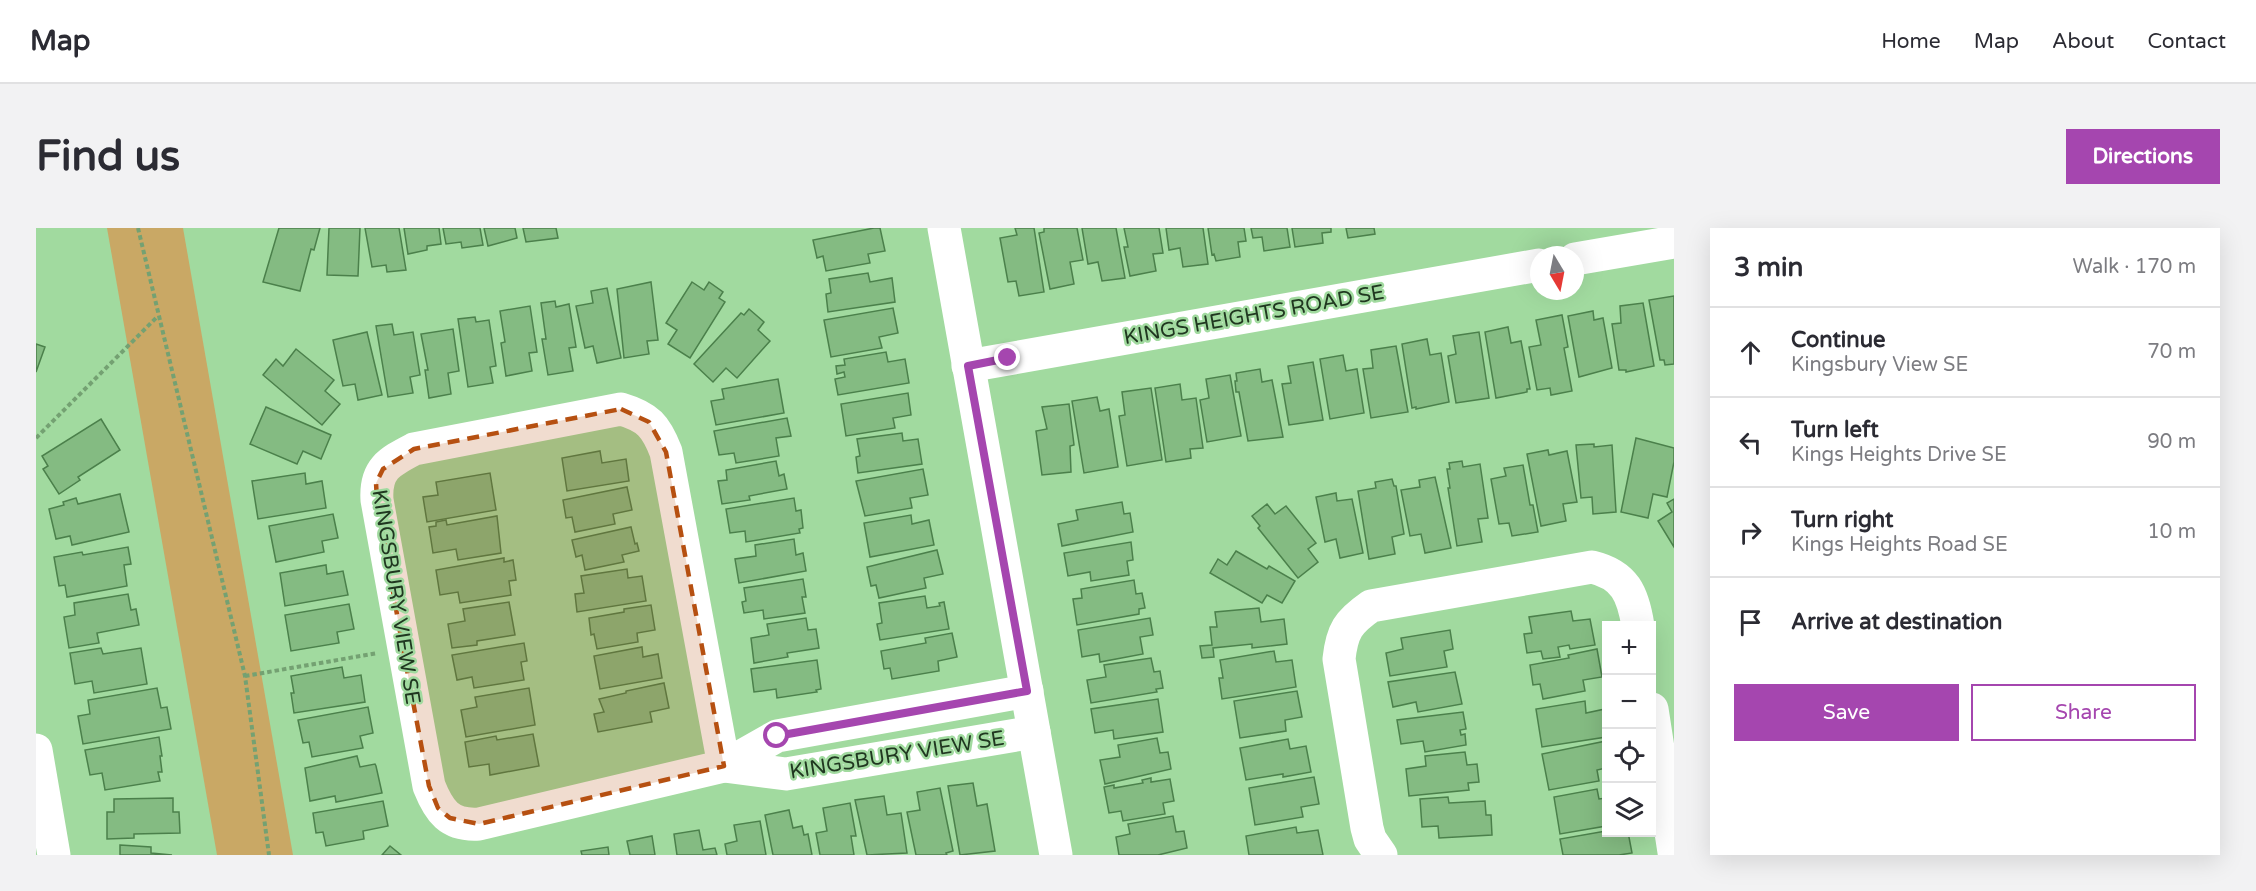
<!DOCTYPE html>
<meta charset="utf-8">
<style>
body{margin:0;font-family:"Varela Round",sans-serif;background:#f2f2f3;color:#2b2b33}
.controls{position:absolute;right:18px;bottom:18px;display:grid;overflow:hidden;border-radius:0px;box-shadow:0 6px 24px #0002}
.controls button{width:54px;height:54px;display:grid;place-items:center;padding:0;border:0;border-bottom:2px solid #e1e1e2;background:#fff;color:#2b2b33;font:30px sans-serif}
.compass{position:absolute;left:1494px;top:18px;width:54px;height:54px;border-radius:50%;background:#fff;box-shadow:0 6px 24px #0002;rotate:170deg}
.stop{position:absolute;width:18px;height:18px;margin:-14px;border:4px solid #a546af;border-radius:50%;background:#fff}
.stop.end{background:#a546af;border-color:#fff;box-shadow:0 2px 6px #0008}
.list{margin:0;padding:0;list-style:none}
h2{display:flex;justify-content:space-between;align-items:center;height:78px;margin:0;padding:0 24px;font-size:26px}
h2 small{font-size:20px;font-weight:400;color:#7c7c81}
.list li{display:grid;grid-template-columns:39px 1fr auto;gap:18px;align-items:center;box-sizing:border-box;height:90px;padding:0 24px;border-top:2px solid #e1e1e2}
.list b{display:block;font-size:22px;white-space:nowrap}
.list p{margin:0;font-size:20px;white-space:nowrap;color:#7c7c81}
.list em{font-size:20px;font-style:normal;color:#7c7c81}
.actions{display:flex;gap:12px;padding:18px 24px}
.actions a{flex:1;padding:14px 0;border:2px solid #a546af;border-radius:0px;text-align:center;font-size:21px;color:#a546af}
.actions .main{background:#a546af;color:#fff}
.icon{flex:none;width:33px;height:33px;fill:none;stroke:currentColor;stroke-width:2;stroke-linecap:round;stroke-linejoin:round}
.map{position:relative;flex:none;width:1638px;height:627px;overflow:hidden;border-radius:0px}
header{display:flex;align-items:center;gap:36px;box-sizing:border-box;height:84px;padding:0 30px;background:#fff;border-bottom:2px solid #e1e1e2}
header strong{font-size:28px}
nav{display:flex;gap:33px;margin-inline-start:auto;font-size:21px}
.intro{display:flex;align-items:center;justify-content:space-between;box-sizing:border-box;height:144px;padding:0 36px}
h1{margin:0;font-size:42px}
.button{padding:15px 27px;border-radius:0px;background:#a546af;color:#fff;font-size:21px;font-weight:700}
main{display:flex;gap:36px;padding:0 36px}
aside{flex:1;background:#fff;border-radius:0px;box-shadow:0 6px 24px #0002}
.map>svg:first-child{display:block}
.green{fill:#c9a865}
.building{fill:#84bb82;stroke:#4b804b;stroke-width:1.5}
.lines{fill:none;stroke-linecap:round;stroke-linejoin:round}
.path{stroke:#74a172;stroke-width:4;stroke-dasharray:4.5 3;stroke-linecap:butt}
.minor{stroke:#fff;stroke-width:33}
.route{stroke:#a546af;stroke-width:8}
.marked{fill:#b65011;fill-opacity:0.2;stroke:#b65011;stroke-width:4.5;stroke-dasharray:12 8;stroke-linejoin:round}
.labels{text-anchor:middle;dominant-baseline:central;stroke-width:5;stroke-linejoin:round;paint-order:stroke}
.street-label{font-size:21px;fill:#203720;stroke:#a1da9f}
</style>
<header>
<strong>Map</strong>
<nav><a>Home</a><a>Map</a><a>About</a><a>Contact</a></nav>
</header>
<div class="intro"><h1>Find us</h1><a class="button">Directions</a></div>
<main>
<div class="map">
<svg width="1638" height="627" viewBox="0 0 1638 627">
<rect width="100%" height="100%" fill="#a1da9f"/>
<polygon class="green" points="71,0 147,0 257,627 181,627"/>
<g class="building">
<polygon points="243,0 284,0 278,22 275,21 264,63 227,54"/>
<polygon points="293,0 324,0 322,48 291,47"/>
<polygon points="329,0 363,0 370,42 351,44 350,37 336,39"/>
<polygon points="368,0 403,0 405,16 391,18 391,22 372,26"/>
<polygon points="407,0 444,0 447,17 426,20 425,14 410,16"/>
<polygon points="448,0 479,0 481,10 452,18"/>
<polygon points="487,0 520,0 522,10 490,14"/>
<polygon points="838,0 844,0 849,23 832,26 834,35 790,43 787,28 781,30 777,12"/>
<polygon points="979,0 998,0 1008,64 983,68 980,53 972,54 964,10 981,7"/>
<polygon points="1008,0 1041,0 1047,32 1034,34 1038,56 1014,61 1003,5 1008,4"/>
<polygon points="1046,0 1080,0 1089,50 1066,53 1062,34 1052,36"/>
<polygon points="1088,0 1123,0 1127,25 1117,26 1120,43 1094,48 1088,19 1092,19"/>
<polygon points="1130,0 1167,0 1172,36 1147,39 1144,20 1133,22"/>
<polygon points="1172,0 1208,0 1210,13 1202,14 1204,29 1180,33 1178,26 1176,27"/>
<polygon points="1215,0 1251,0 1254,19 1228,23 1226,9 1217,10"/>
<polygon points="1256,0 1295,0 1295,4 1286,5 1287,15 1259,19"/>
<polygon points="1310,0 1338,0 1339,6 1312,10"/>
<polygon points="832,45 834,54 856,50 859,74 792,84 790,66 795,65 793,51"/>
<polygon points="615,54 622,112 611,113 613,126 588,130 581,61"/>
<polygon points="656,54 668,62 673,54 687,64 683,70 689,74 654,130 632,116 641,102 630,95"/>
<polygon points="571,60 585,130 561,135 557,118 549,120 540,78 557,75 555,63"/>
<polygon points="1638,68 1638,136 1629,137 1628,132 1624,132 1613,72"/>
<polygon points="519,73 520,79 533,76 540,119 533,120 537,143 512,147 506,111 510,111 505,75"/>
<polygon points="1607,75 1618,138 1590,144 1590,142 1583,142 1576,96 1585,95 1584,78"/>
<polygon points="494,78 501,124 493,125 496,143 470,148 465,115 469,114 464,83"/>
<polygon points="857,80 862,105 843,109 846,120 795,129 788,92"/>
<polygon points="713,81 728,94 722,102 734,113 701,150 690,140 677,154 658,136 705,85 708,87"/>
<polygon points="1557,83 1558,92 1567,90 1576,140 1543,149 1532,88"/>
<polygon points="1526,87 1532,119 1528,120 1536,163 1515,167 1514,160 1501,162 1493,119 1505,117 1500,92"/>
<polygon points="439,89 440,94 453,92 460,138 454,139 457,155 432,159 422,91"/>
<polygon points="356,96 358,107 377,104 384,147 374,149 377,165 352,169 340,98"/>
<polygon points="1472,99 1475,115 1485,113 1494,161 1491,161 1491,164 1460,170 1449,104"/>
<polygon points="417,101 423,143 412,145 415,166 393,170 389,142 392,142 385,106"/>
<polygon points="331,104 346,167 322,172 319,156 307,158 297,112"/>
<polygon points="1443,104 1453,170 1420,175 1412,128 1420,126 1417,108"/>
<polygon points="1391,111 1394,127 1405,125 1413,174 1380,181 1380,179 1376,180 1366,116"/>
<polygon points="0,116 9,119 0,144"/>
<polygon points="1360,118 1372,184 1335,190 1327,141 1337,140 1335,122"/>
<polygon points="260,121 298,152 289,163 304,176 286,197 227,147 240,131 247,138"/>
<polygon points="850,124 852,134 869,131 873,155 802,167 799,151 809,149 808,144 801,146 800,138 809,137 808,131"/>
<polygon points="1307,127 1310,143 1321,141 1328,185 1294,191 1284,131"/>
<polygon points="1277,134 1287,192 1253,197 1246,156 1255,155 1252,138"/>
<polygon points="1224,141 1226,154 1236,152 1247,209 1212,213 1203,164 1200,164 1199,153 1201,153 1200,145"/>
<polygon points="1194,147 1205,208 1171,214 1164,172 1173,170 1170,151"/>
<polygon points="742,151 748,185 680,197 675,173 688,171 686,161"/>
<polygon points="1144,156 1146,172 1160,170 1167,220 1154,221 1155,230 1130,234 1119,160"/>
<polygon points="1115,160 1126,232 1091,238 1083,188 1089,187 1086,164"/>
<polygon points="872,165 875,187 857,190 859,200 810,208 805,176"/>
<polygon points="1061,169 1064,183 1073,181 1082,239 1048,245 1036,173"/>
<polygon points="1033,176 1038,217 1034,218 1035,244 1006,247 1000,203 1011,201 1006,179"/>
<polygon points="230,179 295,207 285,231 267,223 261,236 214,216"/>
<polygon points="751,190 755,208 740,210 743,228 700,235 698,225 683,227 678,203"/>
<polygon points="65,191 84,222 42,249 44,252 23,266 7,241 12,238 6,228"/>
<polygon points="866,205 867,213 882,211 886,236 822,245 820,229 824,228 821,211"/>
<polygon points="1600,210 1638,220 1638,234 1631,269 1617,266 1612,290 1585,284"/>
<polygon points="1558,216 1558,219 1576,217 1580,284 1557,286 1556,269 1545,270 1540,217"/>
<polygon points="1512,222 1513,227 1531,223 1541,274 1527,276 1530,293 1505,298 1491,226"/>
<polygon points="564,223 566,235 590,231 593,253 531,263 526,230"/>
<polygon points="740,233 743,248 748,246 751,261 713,268 714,272 686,276 682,253 691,252 690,242"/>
<polygon points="1426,233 1427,239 1444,236 1452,290 1442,291 1446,314 1421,318 1412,260 1414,260 1411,241 1414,241 1413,235"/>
<polygon points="1487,237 1494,277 1497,277 1502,304 1476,308 1473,295 1463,296 1455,251 1470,248 1468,240"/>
<polygon points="887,241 892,267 874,270 876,280 829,288 820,253"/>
<polygon points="269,245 270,256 286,253 290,280 222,291 216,253"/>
<polygon points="454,245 460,282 391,294 387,269 402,267 400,254"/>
<polygon points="1399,249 1415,320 1389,325 1385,306 1374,308 1365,262 1384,259 1383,252"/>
<polygon points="1356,251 1358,258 1360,258 1368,306 1356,309 1359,326 1333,331 1322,263 1340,260 1339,254"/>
<polygon points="591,259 596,282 577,286 579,296 539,304 536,289 530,290 527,272"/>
<polygon points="1300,265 1301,273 1316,271 1327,325 1304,330 1300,311 1289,314 1280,269"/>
<polygon points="84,266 93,304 36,317 34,308 20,311 13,281 28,277 27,274 40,270 42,276"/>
<polygon points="758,270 760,283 765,282 767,300 763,301 764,305 710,314 709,303 694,305 690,281"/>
<polygon points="1638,271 1638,319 1622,293 1636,284 1631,275"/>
<polygon points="1086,274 1088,286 1094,285 1097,304 1026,318 1022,296 1042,292 1040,282"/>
<polygon points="1231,276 1239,286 1250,278 1280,315 1272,321 1282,334 1262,350 1222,300 1224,298 1216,288"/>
<polygon points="297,286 302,310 286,313 288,324 240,334 233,298"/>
<polygon points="875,287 876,296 893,292 898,317 834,329 828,295"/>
<polygon points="461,288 465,325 422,332 420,321 397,325 393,299 400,298 400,294 410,292 411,297"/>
<polygon points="595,299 599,316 601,315 603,323 586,327 588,334 549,342 546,327 540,329 536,312"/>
<polygon points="758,311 760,327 767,325 770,343 703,355 699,331 720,328 719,317"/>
<polygon points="1095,314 1097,332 1091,333 1093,347 1055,353 1054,344 1032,348 1028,325"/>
<polygon points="92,319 95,336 88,337 91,358 31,369 29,357 23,358 18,329 46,324 47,327"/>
<polygon points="901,322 907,346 888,350 890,360 843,370 840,357 835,358 831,339"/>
<polygon points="1200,323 1231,341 1233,338 1259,353 1246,375 1231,367 1226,375 1174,345 1182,331 1191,337"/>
<polygon points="468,330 468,334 477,332 480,352 473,353 475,367 424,375 422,364 404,367 400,342"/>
<polygon points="290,337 291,346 307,343 312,367 249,378 244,345"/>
<polygon points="591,341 592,350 606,348 610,373 541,384 539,366 548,365 545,348"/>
<polygon points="767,351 770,369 766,369 769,385 728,391 727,382 708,385 706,374 710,373 708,360"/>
<polygon points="1098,352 1100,366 1106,365 1109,380 1103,381 1103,386 1041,397 1037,371 1046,370 1045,361"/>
<polygon points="92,366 95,382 100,381 103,397 61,405 63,415 33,420 28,389 39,387 38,375"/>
<polygon points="889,368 891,380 904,378 903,375 908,374 913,401 844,412 841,396 846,395 843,375"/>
<polygon points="473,374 479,407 441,413 441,417 416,420 412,396 429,393 427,381"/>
<polygon points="313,376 318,401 301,404 303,415 255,423 249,387"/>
<polygon points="615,377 619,402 601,405 602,414 561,421 558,406 555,407 553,390 588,384 588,381"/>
<polygon points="1223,380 1225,394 1248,391 1251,416 1216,420 1216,416 1177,420 1178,429 1166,430 1164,418 1176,417 1174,399 1181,399 1179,384"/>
<polygon points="1535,383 1537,393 1554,391 1559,417 1534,421 1533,417 1522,419 1524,429 1507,431 1505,423 1491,425 1488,406 1496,405 1493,389"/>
<polygon points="770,390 772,402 780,401 783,420 751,425 752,429 718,435 715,410 733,407 731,396"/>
<polygon points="1114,390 1117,407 1104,409 1107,426 1064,434 1063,426 1046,429 1042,402"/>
<polygon points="1414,402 1417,421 1408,423 1411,439 1354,448 1350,425 1367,421 1365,410"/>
<polygon points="916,405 921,429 902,433 903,443 856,451 854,440 848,441 845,423 890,415 889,410"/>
<polygon points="488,415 491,433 485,434 488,452 438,460 436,449 421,452 416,427"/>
<polygon points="606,419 607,429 622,426 626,450 564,461 558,428"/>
<polygon points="65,420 67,426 105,420 111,456 58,465 56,453 39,456 34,425"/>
<polygon points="1561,421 1566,449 1547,452 1549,463 1507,471 1504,456 1497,457 1494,437 1533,430 1532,427"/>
<polygon points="1238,423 1240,434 1256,432 1260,459 1186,471 1183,450 1187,450 1184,432"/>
<polygon points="1115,430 1118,444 1124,443 1127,460 1120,461 1121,464 1055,475 1051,452 1070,449 1068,437"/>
<polygon points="781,432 785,461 780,462 781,464 741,470 740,461 718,464 715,441"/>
<polygon points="306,439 308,450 325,447 329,474 258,485 255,465 258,465 255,448"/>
<polygon points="1419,444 1426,476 1382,484 1380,474 1357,479 1352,454"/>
<polygon points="628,455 633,480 614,484 616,494 562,504 558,486 568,484 563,471 590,465 590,463"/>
<polygon points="121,460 125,480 131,479 135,501 47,516 42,488 54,486 52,472"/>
<polygon points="493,460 499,497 430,509 425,482 441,479 439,469"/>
<polygon points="1261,463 1266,489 1249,492 1250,503 1204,510 1198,473"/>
<polygon points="1122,471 1127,504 1078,511 1077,502 1059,505 1055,481"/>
<polygon points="1549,473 1550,485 1569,481 1570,509 1506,519 1500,481"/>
<polygon points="332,479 337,505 324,508 327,520 276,529 273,514 267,515 262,492"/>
<polygon points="1427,484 1430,501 1424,502 1425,507 1429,506 1430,517 1389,524 1387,513 1365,516 1361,492"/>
<polygon points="497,506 503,538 454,547 453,536 433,539 429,514 460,508 461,512"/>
<polygon points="123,509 126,528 124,528 126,544 122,544 124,553 69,562 66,545 54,547 49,522"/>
<polygon points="1121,510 1124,525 1132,524 1135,541 1069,556 1064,532 1084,529 1082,517"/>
<polygon points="1252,511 1254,521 1270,518 1275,544 1247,549 1247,546 1210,552 1204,520"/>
<polygon points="1570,513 1570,540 1561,542 1563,553 1513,562 1506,526"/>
<polygon points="1429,524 1431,537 1441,536 1443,554 1432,555 1433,562 1373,568 1370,541 1390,538 1389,528"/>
<polygon points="321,528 324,539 339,536 340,538 346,565 300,574 299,568 274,573 269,540"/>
<polygon points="1278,549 1283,576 1265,579 1267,589 1219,597 1213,560"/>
<polygon points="1115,550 1115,554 1134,551 1138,573 1127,575 1129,586 1087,593 1085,583 1073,585 1068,559 1078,557 1078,560 1107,555 1106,552"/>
<polygon points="937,555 941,578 951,576 959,623 924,627 912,558"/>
<polygon points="904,560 917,623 910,625 911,627 880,627 871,584 884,582 881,564"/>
<polygon points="1561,561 1563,571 1570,570 1570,598 1524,606 1518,569"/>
<polygon points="848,568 851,587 865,585 871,625 831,627 819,572"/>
<polygon points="1412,569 1413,575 1449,573 1450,587 1455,587 1456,607 1403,610 1402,598 1386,599 1384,571"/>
<polygon points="137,570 137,584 143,584 144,605 98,606 98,610 71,611 71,584 78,584 78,571"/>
<polygon points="347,573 352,598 327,603 328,611 290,618 287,604 280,605 277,585"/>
<polygon points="814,575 820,608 815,608 818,627 784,627 780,605 791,603 787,580"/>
<polygon points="753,582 757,600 766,598 768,607 772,606 776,627 737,627 729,587"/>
<polygon points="1137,588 1140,604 1148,603 1151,620 1122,627 1083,627 1080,609 1094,606 1092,596"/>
<polygon points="724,593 730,627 691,627 689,616 701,613 698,597"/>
<polygon points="1260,599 1261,605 1282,602 1287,627 1213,627 1210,608"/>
<polygon points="663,602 667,622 679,620 681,627 641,627 638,606"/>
<polygon points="1570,603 1592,604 1596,625 1583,627 1527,627 1524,611"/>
<polygon points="616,608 619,627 594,627 591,613"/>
<polygon points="84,617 115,619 115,625 136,627 84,627"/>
<polygon points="354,618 365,627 346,627"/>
<polygon points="572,619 573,627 546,627 545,623"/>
</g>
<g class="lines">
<g class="path">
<polyline points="102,0 209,448 233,627"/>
<polyline points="0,210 122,88"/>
<polyline points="209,448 342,425"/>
</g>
<g class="minor">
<polyline points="908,0 1020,627"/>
<polyline points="1539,31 1638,14"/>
<polyline points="932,138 1503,37"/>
<polyline points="1616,481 1638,624"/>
<polyline points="0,522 18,627"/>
<path d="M 688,538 L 630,224 C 620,198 612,189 585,181 L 378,221 C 353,234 339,241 341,272 L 393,558 C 403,583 413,598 443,596 L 688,538 L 741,508 L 991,463"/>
<polyline points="688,538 750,546 998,504"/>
<path d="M 1345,627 L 1334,611 L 1331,600 L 1303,431 C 1306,403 1312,394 1335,378 L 1556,339 C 1589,347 1597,366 1602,398"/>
</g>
</g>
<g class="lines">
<polyline class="route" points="741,508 991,463 932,138 972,130"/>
</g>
<path class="marked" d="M 585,181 L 613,194 L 630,224 L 688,538 L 443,596 L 414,590 L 402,580 L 393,558 L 367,421 L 341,272 L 340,255 L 347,241 L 378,221 Z"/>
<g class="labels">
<g class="street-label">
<text transform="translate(1218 87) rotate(-10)">KINGS HEIGHTS ROAD SE</text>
<text transform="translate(360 369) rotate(81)">KINGSBURY VIEW SE</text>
<text transform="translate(861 527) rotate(-9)">KINGSBURY VIEW SE</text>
</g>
</g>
</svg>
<div class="controls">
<button>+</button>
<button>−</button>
<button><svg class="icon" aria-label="locate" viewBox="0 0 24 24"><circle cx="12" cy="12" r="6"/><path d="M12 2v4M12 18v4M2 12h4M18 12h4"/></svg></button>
<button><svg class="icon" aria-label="layers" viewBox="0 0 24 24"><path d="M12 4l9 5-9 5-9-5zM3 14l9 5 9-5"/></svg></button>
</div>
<svg class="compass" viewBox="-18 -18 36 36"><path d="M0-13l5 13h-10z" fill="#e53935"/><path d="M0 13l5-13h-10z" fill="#7c7c81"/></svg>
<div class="stop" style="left:741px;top:508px"></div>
<div class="stop end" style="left:972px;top:130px"></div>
</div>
<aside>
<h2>3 min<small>Walk · 170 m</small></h2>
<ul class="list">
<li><svg class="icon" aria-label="ahead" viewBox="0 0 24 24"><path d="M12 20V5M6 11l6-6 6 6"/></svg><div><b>Continue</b><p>Kingsbury View SE</p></div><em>70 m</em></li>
<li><svg class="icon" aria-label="left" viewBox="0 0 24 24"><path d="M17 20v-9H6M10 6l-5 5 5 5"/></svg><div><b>Turn left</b><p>Kings Heights Drive SE</p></div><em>90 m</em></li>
<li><svg class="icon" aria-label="right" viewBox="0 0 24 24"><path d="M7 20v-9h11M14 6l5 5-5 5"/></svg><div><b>Turn right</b><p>Kings Heights Road SE</p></div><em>10 m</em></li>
<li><svg class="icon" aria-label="arrive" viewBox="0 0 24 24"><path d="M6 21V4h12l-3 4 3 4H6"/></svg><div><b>Arrive at destination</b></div></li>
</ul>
<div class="actions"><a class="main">Save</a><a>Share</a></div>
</aside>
</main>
